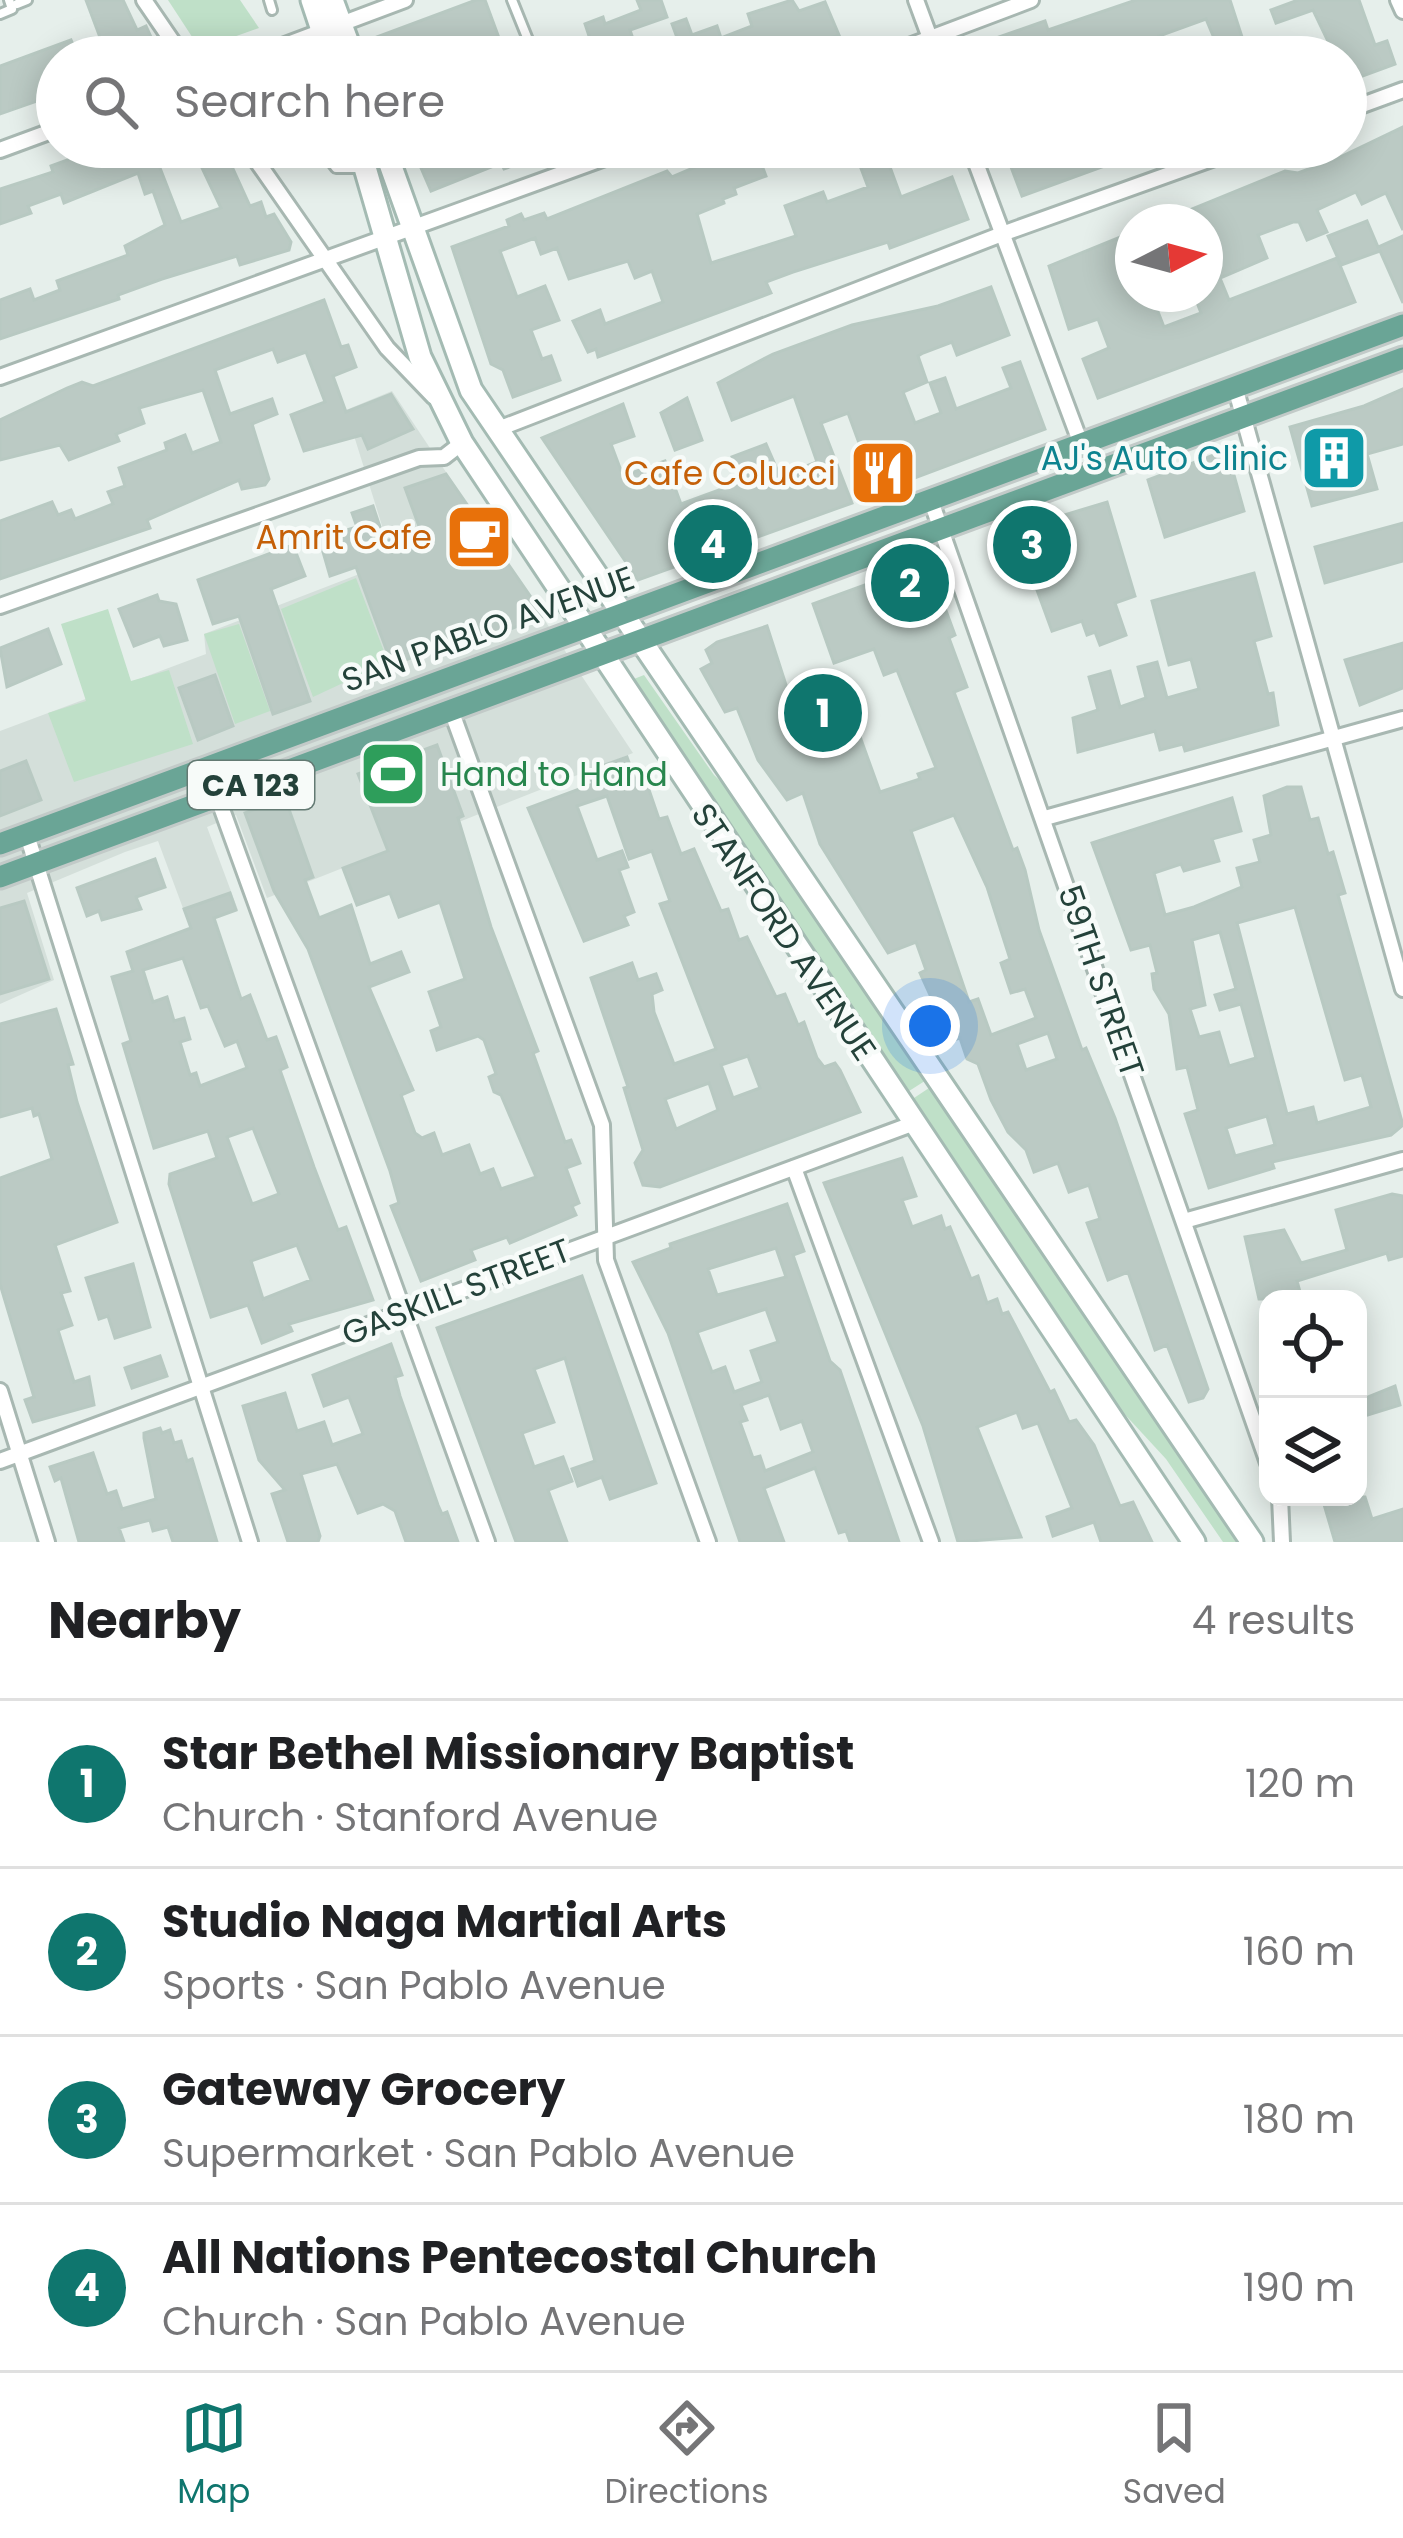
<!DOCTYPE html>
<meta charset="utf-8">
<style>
body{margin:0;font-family:Poppins,sans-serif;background:#f6f6f6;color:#202124}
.controls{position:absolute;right:36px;bottom:36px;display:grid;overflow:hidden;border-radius:24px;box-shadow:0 6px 30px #0003}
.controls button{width:108px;height:108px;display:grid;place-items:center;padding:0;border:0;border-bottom:3px solid #e0e0e0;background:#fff;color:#202124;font:60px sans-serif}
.compass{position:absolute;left:1115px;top:204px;width:108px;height:108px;border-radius:50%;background:#fff;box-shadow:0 6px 30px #0003;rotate:84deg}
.you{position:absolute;left:930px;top:1026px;width:42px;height:42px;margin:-30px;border:9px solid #fff;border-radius:50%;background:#1a73e8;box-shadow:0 0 0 18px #1a73e833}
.badge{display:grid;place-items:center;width:78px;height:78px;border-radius:50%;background:#0f766e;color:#fff;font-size:39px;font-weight:700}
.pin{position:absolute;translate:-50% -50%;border:6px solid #fff;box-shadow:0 3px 12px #0006}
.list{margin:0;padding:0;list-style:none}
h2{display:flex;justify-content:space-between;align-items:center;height:156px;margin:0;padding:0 48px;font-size:51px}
h2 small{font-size:39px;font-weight:400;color:#757577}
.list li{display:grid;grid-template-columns:78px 1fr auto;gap:36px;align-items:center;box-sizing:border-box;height:168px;padding:0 48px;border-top:3px solid #e0e0e0}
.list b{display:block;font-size:45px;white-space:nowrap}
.list p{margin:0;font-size:39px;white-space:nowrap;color:#757577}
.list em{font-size:39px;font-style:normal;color:#757577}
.icon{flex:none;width:66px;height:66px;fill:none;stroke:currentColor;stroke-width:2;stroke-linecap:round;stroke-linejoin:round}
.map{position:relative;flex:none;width:1403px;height:1542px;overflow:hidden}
.search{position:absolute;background:#fff;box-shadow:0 6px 30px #0003;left:36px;right:36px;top:36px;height:132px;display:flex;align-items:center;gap:30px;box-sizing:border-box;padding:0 42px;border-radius:66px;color:#757577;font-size:45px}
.sheet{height:828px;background:#fff}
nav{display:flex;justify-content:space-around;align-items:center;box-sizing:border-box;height:168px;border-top:3px solid #e0e0e0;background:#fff;font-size:33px;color:#757577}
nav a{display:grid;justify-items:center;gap:6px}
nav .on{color:#0f766e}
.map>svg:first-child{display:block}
.built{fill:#d4dfda}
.green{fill:#bfe0c8}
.building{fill:#bbcac4;stroke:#b8c9c2;stroke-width:3;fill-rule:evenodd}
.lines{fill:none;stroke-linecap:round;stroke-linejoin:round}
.lane-casing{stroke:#a8b8b2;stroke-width:14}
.street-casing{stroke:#a8b8b2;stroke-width:20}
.secondary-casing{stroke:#a4bbb3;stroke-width:27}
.primary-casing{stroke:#c2cac8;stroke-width:27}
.lane{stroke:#fff;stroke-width:8}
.street{stroke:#fff;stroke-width:14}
.secondary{stroke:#fff;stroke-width:21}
.primary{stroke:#6aa596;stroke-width:21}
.labels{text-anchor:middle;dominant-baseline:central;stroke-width:9;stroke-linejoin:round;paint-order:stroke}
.shield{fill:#f7fbf9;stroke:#637a73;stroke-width:3}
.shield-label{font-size:30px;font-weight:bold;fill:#24423a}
.culture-label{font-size:33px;fill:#0d838f;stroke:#f7fbf9;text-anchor:end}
.food-label{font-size:33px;fill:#c56008;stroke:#f7fbf9;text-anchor:end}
.street-label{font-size:33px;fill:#24423a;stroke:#f7fbf9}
.leisure-label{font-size:33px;fill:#27864d;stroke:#f7fbf9;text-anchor:start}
</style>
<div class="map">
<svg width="1403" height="1542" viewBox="0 0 1403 1542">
<rect width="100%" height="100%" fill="#e6efeb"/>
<polygon class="built" points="392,391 633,753 267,898 236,815 207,827 238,910 190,927 158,841 125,852 27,893 54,980 0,1004 0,731 206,654 204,634 393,561 346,410"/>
<g class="green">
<polygon points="168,0 240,0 259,28 200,49"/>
<polygon points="356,578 388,662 313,697 281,609"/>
<polygon points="108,609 131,681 169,670 193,744 74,782 48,713 86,701 61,624"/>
<polygon points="239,624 270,711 235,724 204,634"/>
<polygon points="644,675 714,775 744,804 931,1077 906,1093 671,744 634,679"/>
<polygon points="935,1084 1243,1542 1223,1542 1166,1459 1118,1407 911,1100"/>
</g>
<g class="building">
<polygon points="86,0 123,0 137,30 146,26 160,57 57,57 57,94 0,114 0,66 71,40 75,49 101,40"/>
<polygon points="476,0 485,0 506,57 462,57 457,42 427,57 375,57 369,40"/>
<polygon points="637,0 661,0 667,17 630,30 639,57 596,57 585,24 603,17 605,24 641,10"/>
<polygon points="792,0 799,11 825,2 839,35 776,57 684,57 672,24 686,19 692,35 717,26 721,38 752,26 748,14"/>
<polygon points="1136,0 1230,0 1242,37 1231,40 1236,57 1222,57 1206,19 1159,36 1166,57 1148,57 1142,43 1105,57 1072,57 1069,49 1038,57 1032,42 1007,51 1009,57 983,57 979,44 1045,21 1048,30"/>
<polygon points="1298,0 1359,0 1375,45 1387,41 1395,64 1346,82 1346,52 1335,56 1313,10 1276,23 1271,10"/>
<polygon points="1403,127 1403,230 1386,193 1362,204 1356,192 1317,210 1327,232 1307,240 1299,222 1293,222 1258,235 1267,258 1220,278 1229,300 1337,258 1355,302 1098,398 1083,359 1109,348 1098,319 1069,329 1049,266 1128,234 1133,294 1151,294 1164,327 1201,313 1196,300 1210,295 1205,281 1211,279 1205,263 1210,259 1205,222 1163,221 1285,171 1298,173 1336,159"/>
<polygon points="124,147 136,147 147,159 155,155 181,222 221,208 194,151 223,147 250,206 261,202 266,217 274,214 291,242 289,250 240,265 237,256 162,279 118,295 119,299 0,339 0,300 30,289 34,300 60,290 57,281 128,255 125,246 165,225 153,191 145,194 138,173 64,203 61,194 28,206 31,213 0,224 0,189 53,172 51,166 100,148 103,154"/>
<polygon points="412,147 446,147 448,152 462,147 558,149 504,169 501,163 431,191"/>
<polygon points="732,147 755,147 766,176 734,188 736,194 723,199 724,203 697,214 711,263 796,236 785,206 823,192 827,202 868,187 853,147 938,147 890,167 901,197 952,177 968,219 890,248 888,242 793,272 766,282 771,293 598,357 596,349 588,352 573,321 600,310 605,324 663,302 652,271 635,278 628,261 569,279 557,248 541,254 535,238 500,251 517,297 545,286 559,320 531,330 542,359 551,356 560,380 513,397 503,370 491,364 452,247 509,226 507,220 521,214 524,220 544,213 547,219 667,171 672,177 698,166 696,161"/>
<polygon points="1053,147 1154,147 1154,148 1022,196 1008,159"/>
<polygon points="1367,221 1378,247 1403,236 1403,303 1380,251 1341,265 1328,236"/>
<polygon points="991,287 1009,335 957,355 952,342 923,353 918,356 927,382 903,392 915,423 941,413 930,383 945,378 956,409 1011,388 1003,368 1020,362 1045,429 877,492 848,413 821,423 852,503 638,580 542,438 623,404 634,436 611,444 623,476 665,461 681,504 741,482 732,457 766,444 780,476 817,462 794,396 732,420 718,383 773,354 852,325 938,306"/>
<polygon points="324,300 341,347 348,345 356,367 333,376 346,412 391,394 413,429 368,449 362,435 304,451 291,415 325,402 306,352 278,362 273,349 215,370 230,414 272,399 277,414 252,424 269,479 265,485 242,489 239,480 147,520 150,528 0,579 0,521 52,502 58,515 71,510 75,519 113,504 108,492 125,486 119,468 167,450 165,443 185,435 192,453 221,442 203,390 139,408 144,423 116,434 119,441 69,460 60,445 0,460 0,420 67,388 82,382 93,386"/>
<polygon points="1403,389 1403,444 1367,454 1377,489 1312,506 1290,427 1364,406"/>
<polygon points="687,398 702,440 675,450 661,413"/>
<polygon points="1227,450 1244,511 1165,537 1148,480"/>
<polygon points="446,474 544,616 472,644 469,636 392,665 356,567 330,576 319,538 357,527 352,513 373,506 385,542 420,529 405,488"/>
<polygon points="1107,502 1135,596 1115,603 1126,635 1100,645 1095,632 1087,635 1082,621 1052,631 1015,530"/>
<polygon points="1403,523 1403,561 1325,583 1315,547"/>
<polygon points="293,545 305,576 271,589 310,701 273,714 239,616 213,624 198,580"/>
<path d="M 928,562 L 955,635 L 949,638 L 967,687 L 954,692 L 1013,850 L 1017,848 L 1025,870 L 1039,930 L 1082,1050 L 1086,1048 L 1115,1118 L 1208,1389 L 1203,1398 L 1189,1402 L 1167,1345 L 1155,1350 L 1128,1272 L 1108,1280 L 1087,1223 L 1100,1219 L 1089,1185 L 1069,1192 L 1058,1163 L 1034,1172 L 1026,1150 L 1008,1132 L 991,1100 L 978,1064 L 967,1059 L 960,1038 L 951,1041 L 920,973 L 926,970 L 916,942 L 888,953 L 820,844 L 803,793 L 787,800 L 758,760 L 737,708 L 725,712 L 701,669 L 712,663 L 706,650 L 717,642 L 767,626 L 795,713 L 845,695 L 880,792 L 920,779 L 918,774 L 936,768 L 897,670 L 884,675 L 874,649 L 834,663 L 813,604 ZM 954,815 L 987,887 L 1010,959 L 1001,963 L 1011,993 L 1025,989 L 1036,1018 L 991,1035 L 978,999 L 969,1002 L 911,831 ZM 1048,1033 L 1057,1059 L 1026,1070 L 1017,1044 Z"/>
<polygon points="1254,573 1271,636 1254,641 1268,694 1273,693 1278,725 1185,751 1183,744 1160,750 1155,731 1078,752 1073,718 1098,710 1089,677 1110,671 1120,707 1146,698 1138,667 1157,662 1167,698 1199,689 1191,659 1169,665 1152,601"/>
<polygon points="157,595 159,601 176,604 187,640 164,646 160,636 134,646 119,609"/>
<polygon points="48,629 61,664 7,687 0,648"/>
<polygon points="1403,643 1403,688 1360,705 1345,660"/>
<polygon points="215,675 233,726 198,740 179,688"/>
<polygon points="437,745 463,816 458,818 491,927 538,1051 533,1053 565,1142 571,1140 580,1163 566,1168 579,1203 572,1206 576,1215 510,1243 507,1237 471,1250 475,1260 421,1281 391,1206 399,1203 390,1171 308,949 274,891 245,813 285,798 313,877 305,880 319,918 351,905 370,964 401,952 409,972 369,987 413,1090 401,1095 415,1133 422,1138 434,1133 442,1155 469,1145 480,1174 493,1169 501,1189 536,1177 501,1095 494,1092 489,1077 496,1074 484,1040 478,1036 437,1050 431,1031 441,1027 429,992 465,979 440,902 399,917 390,893 357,905 343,868 388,851 358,774"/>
<path d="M 627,757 L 639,790 L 648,787 L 659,819 L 667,817 L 681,854 L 694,849 L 721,911 L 728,909 L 739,940 L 747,937 L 776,997 L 785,994 L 798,1025 L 804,1022 L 817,1058 L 824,1067 L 835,1063 L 840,1070 L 860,1112 L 660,1187 L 643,1185 L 635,1163 L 643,1150 L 624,1088 L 628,1087 L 591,978 L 632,963 L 638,980 L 656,974 L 662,990 L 652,994 L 654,1012 L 674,1064 L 716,1049 L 660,904 L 670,901 L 652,851 L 629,859 L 607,796 L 577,806 L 597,860 L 622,851 L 628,867 L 619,870 L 634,912 L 624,916 L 628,925 L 584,941 L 528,808 L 593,784 L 588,771 ZM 748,1056 L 760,1088 L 733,1098 L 721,1065 ZM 709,1083 L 718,1110 L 676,1129 L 665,1099 Z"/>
<polygon points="26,761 41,800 0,816 0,771"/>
<path d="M 1287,787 L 1301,787 L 1310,820 L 1318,818 L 1328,854 L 1333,852 L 1345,893 L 1338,895 L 1403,1125 L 1391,1135 L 1272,1162 L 1274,1168 L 1209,1188 L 1185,1114 L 1198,1110 L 1187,1067 L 1177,1069 L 1169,1014 L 1154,989 L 1152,974 L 1157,973 L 1150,945 L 1131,950 L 1092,843 L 1232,798 L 1241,831 L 1212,839 L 1219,861 L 1184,871 L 1181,864 L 1154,873 L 1165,915 L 1194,907 L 1242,887 L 1237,868 L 1260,862 L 1254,840 L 1271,835 L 1264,796 ZM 1295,907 L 1345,1080 L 1362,1075 L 1371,1107 L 1317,1123 L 1313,1107 L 1287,1114 L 1237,923 ZM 1220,932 L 1236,989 L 1215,995 L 1220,1010 L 1241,1004 L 1256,1058 L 1229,1066 L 1219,1032 L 1199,1037 L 1190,1009 L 1205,1005 L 1192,940 ZM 1267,1116 L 1275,1145 L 1235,1156 L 1226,1128 Z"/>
<polygon points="155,859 165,887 136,897 141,909 102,920 99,911 87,916 77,888"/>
<path d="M 230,893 L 236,910 L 214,918 L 241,999 L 250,995 L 267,1040 L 276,1037 L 287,1067 L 280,1070 L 314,1167 L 338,1230 L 346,1227 L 373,1300 L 289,1324 L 292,1331 L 262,1343 L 248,1305 L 211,1317 L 169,1184 L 170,1174 L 217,1158 L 208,1131 L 154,1148 L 123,1044 L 131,1041 L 112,977 L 133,971 L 127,952 L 191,928 L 184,909 ZM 183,958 L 201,1008 L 208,1006 L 225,1046 L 237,1041 L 247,1068 L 200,1086 L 196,1073 L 190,1075 L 180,1042 L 190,1039 L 184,1018 L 174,1021 L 167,997 L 153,1002 L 143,970 ZM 253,1128 L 279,1194 L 252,1204 L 227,1137 ZM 297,1245 L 311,1280 L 263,1299 L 251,1261 Z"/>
<polygon points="24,901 49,979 0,994 0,908"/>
<polygon points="56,1009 73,1064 68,1065 77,1102 117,1222 55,1245 70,1291 61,1293 72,1325 58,1330 74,1382 89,1377 94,1405 33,1422 25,1400 34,1397 0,1284 0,1178 52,1159 39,1114 34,1116 32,1108 0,1117 0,1024"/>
<polygon points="902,1158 916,1196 902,1200 912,1227 941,1216 945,1229 950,1227 971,1279 978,1276 987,1303 997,1299 1002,1314 1008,1312 1050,1392 1054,1390 1069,1422 1076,1420 1094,1445 1120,1506 1133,1502 1152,1542 1101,1542 1094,1522 1053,1536 1047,1517 1072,1508 1038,1423 1023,1428 1017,1412 977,1427 1021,1537 958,1542 923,1426 824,1183"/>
<polygon points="1392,1194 1403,1196 1403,1256 1389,1260 1387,1253 1297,1281 1302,1299 1259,1299 1245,1237 1284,1230 1301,1263 1347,1250 1336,1210"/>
<path d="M 787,1204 L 804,1251 L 793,1255 L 830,1361 L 840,1370 L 899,1542 L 850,1542 L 846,1531 L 839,1533 L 815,1468 L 764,1488 L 784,1542 L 740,1542 L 668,1333 L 633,1262 L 671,1248 L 670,1244 ZM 776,1248 L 786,1277 L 717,1295 L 708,1269 ZM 766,1309 L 778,1342 L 751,1351 L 762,1382 L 734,1392 L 725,1367 L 712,1372 L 697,1332 ZM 769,1395 L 781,1429 L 802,1421 L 813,1452 L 765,1471 L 760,1456 L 753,1458 L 740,1422 L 747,1420 L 741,1405 Z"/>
<polygon points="133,1264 150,1327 115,1338 108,1316 99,1319 86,1278"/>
<polygon points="582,1276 656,1483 610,1499 602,1477 578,1486 572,1469 595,1461 565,1358 534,1369 554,1422 522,1433 534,1467 563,1457 572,1481 548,1490 567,1542 516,1542 437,1328"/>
<polygon points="391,1344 402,1375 395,1377 400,1396 438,1505 442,1514 447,1512 458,1542 406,1542 395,1511 383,1504 358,1513 337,1464 301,1474 320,1536 318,1542 288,1542 272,1494 285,1490 259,1460 243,1406 285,1393 297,1431 324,1422 332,1445 363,1434 349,1397 324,1406 313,1375"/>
<polygon points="160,1356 167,1376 132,1388 125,1368"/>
<polygon points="1395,1386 1400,1405 1358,1418 1358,1401"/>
<polygon points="160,1428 162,1433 170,1430 174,1443 181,1441 187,1461 192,1459 217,1542 173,1542 168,1527 153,1531 150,1520 119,1528 124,1542 79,1542 61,1478 55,1481 50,1467 93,1453 107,1494 116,1491 122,1509 156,1499 144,1438 144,1433"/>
<polygon points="1338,1497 1365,1497 1372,1519 1403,1509 1403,1542 1335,1542 1323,1501"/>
</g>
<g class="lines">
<g class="lane-casing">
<g id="lane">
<polyline points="269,0 272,10"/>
<polyline points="512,0 535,57"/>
<polyline points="17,4 27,0"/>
<polyline points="0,14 12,9 9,0"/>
<polyline points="320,147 336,168 364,168"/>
</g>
</g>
<g class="street-casing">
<g id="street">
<polyline points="144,0 183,57"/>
<polyline points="916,0 937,57"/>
<polyline points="1398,0 1403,11"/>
<polyline points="253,57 405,0"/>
<polyline points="880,57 1031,0"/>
<polyline points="1346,111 1403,90"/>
<polyline points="247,147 387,348 434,397"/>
<polyline points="970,147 1081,444"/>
<polyline points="0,150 57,129"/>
<polyline points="0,377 635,147"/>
<polyline points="1235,387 1403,989"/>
<polyline points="498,429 1002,234 1245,147"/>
<polyline points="931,501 1268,1463"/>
<polyline points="0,606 419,458 444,457 462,443"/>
<polyline points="451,710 602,1125 606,1260 708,1542"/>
<polyline points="207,768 487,1542"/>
<polyline points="1045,818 1403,719"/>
<polyline points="27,835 250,1542"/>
<polyline points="794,1168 931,1542"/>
<polyline points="1184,1221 1403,1160"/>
<polyline points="0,1391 47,1542"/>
<polyline points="0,1461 912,1124"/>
<polyline points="1280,1497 1282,1542"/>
</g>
</g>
<g class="secondary-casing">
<g id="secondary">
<polyline points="312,0 331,57"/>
<polyline points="332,0 353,57"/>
<polyline points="359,147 420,357 462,443 1194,1542"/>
<polyline points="384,147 471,390 1252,1542"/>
</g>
</g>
<g class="primary-casing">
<g id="primary">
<polyline points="0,844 1403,325"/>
<polyline points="0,877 1403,358"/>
</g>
</g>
<use href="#lane" class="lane"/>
<use href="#street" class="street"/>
<use href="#secondary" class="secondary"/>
<use href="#primary" class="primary"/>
</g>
<defs>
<g id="building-square" transform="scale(3.45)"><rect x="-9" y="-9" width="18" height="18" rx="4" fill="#0f9aa8" stroke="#f7fbf9"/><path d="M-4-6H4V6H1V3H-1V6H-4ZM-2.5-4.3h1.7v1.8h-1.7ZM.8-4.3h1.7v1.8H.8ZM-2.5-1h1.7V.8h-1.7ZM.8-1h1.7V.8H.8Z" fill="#fff"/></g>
<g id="restaurant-square" transform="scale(3.45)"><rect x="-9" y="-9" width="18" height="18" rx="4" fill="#e8710a" stroke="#f7fbf9"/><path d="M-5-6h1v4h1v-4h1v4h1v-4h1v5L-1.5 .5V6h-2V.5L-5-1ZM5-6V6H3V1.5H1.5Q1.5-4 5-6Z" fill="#fff"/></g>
<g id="cafe-square" transform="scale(3.45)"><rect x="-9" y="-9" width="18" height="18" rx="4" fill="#e8710a" stroke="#f7fbf9"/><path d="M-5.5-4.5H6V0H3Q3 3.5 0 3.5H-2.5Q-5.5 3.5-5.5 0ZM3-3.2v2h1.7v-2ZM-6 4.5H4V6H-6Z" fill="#fff"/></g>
<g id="stadium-square" transform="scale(3.45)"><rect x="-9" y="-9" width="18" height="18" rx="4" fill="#2e9e5b" stroke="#f7fbf9"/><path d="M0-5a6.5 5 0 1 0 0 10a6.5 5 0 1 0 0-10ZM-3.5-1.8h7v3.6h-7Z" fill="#fff"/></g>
</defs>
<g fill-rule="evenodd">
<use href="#building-square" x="1334" y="458"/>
<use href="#restaurant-square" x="883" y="473"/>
<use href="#cafe-square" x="479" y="537"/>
<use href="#stadium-square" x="393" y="774"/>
</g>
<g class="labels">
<rect class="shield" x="188" y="761" width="126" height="48" rx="9"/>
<g class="shield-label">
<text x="251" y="785">CA 123</text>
</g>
<g class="culture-label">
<text x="1288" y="458">AJ's Auto Clinic</text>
</g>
<g class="food-label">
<text x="836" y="473">Cafe Colucci</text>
<text x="432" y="537">Amrit Cafe</text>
</g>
<g class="street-label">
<text transform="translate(488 629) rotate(-20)">SAN PABLO AVENUE</text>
<text transform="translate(784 932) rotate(56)">STANFORD AVENUE</text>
<text transform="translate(1101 981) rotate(71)">59TH STREET</text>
<text transform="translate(456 1292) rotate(-21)">GASKILL STREET</text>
</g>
<g class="leisure-label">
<text x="440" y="774">Hand to Hand</text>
</g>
</g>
</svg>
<div class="controls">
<button><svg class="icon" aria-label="locate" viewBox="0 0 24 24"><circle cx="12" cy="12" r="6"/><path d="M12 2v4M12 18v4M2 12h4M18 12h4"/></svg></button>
<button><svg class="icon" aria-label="layers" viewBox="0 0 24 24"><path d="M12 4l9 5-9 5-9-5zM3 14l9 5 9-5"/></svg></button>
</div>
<svg class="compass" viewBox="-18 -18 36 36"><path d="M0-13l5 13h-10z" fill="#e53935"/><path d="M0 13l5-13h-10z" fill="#757577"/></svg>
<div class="you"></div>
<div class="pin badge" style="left:823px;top:713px">1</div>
<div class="pin badge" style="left:910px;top:583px">2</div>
<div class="pin badge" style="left:1032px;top:545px">3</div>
<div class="pin badge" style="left:713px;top:544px">4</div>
<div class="search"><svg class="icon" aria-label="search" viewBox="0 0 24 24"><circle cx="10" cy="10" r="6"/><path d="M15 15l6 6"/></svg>Search here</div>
</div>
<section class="sheet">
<h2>Nearby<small>4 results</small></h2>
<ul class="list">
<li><span class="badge">1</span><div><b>Star Bethel Missionary Baptist</b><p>Church · Stanford Avenue</p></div><em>120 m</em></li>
<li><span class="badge">2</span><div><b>Studio Naga Martial Arts</b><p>Sports · San Pablo Avenue</p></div><em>160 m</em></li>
<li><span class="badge">3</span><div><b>Gateway Grocery</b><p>Supermarket · San Pablo Avenue</p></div><em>180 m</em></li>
<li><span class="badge">4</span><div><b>All Nations Pentecostal Church</b><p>Church · San Pablo Avenue</p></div><em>190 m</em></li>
</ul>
</section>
<nav>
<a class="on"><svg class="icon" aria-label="map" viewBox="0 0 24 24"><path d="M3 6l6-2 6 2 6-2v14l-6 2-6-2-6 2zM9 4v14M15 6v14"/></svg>Map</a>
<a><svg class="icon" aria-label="directions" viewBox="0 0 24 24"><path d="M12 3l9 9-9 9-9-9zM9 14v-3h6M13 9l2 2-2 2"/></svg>Directions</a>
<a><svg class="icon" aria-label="saved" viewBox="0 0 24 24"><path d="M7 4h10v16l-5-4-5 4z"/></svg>Saved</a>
</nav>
